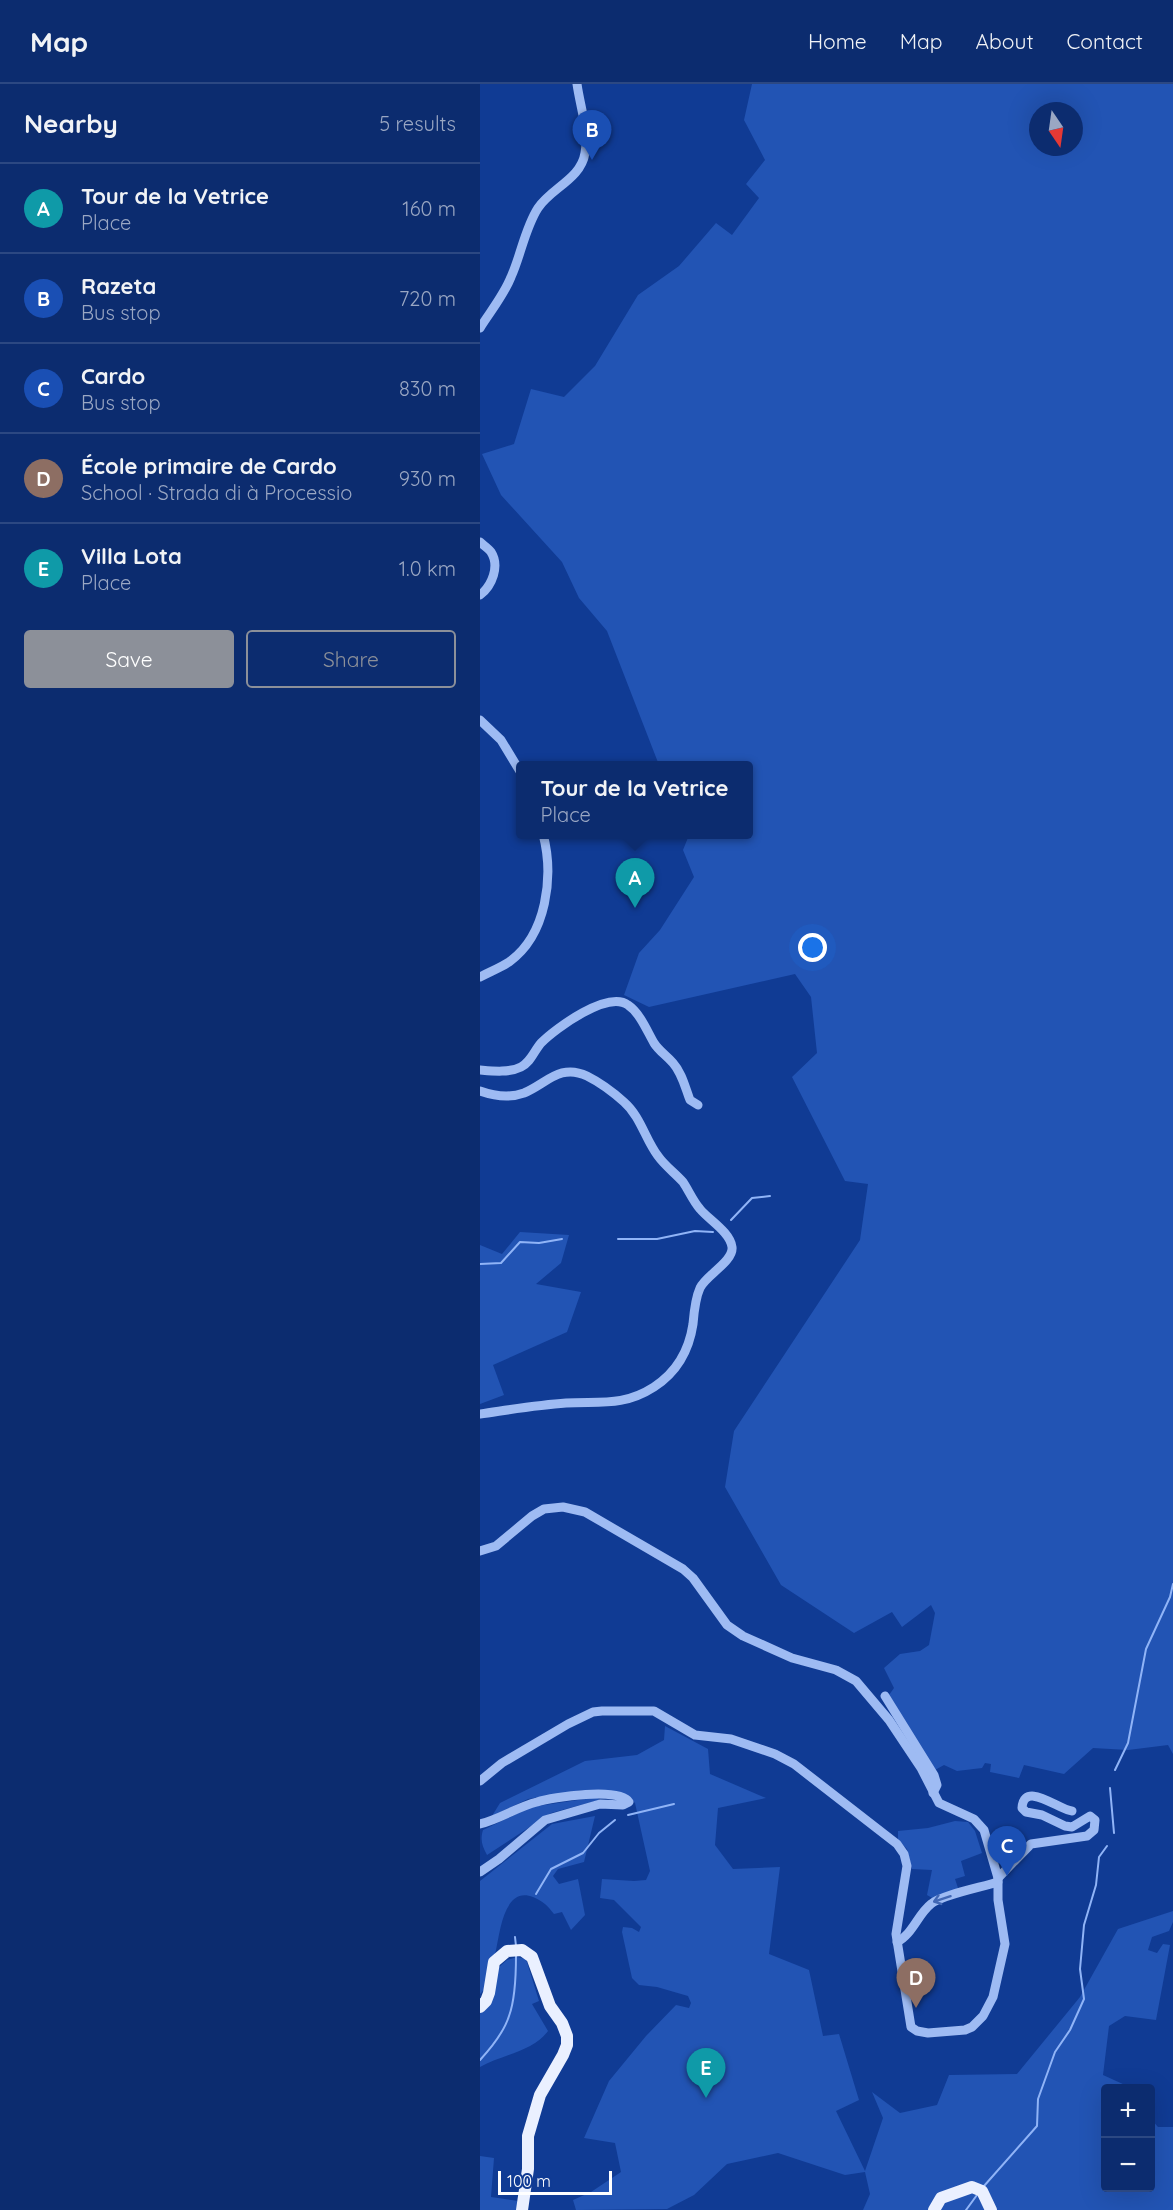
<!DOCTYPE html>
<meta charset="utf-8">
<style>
body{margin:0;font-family:Quicksand,sans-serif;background:#153474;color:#f1f3f6}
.controls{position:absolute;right:18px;bottom:18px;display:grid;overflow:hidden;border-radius:6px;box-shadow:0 6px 24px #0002}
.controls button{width:54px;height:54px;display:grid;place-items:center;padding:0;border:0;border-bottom:2px solid #2c4882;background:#0c2c6f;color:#f1f3f6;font:30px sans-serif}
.compass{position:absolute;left:549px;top:18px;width:54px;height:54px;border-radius:50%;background:#0c2c6f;box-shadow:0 6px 24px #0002;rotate:167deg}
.scale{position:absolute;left:18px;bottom:15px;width:114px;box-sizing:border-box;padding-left:6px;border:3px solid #fff;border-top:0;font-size:16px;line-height:21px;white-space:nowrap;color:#fff;-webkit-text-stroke:4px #103b94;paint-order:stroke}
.you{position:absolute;left:333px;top:864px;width:21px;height:21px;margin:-15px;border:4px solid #fff;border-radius:50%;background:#1a73e8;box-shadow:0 0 0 9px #1a73e833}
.badge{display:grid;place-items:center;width:39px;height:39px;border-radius:50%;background:#8c9099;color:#fff;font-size:20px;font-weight:700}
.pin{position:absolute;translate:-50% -50px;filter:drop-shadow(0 2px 3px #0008)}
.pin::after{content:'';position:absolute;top:32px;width:21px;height:18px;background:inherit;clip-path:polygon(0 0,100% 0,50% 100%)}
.popup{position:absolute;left:36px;top:677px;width:237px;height:78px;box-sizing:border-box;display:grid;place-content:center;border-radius:6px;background:#0c2c6f;filter:drop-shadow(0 2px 4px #0005);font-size:20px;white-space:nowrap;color:#9aa7c3}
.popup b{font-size:22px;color:#f1f3f6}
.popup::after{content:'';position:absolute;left:50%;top:100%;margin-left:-12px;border:12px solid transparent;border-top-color:#0c2c6f}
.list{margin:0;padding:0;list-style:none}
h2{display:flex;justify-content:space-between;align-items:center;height:78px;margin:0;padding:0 24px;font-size:26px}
h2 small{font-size:20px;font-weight:400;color:#9aa7c3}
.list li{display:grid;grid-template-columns:39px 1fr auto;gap:18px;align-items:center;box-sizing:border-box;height:90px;padding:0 24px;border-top:2px solid #2c4882}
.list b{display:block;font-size:22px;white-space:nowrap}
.list p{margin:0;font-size:20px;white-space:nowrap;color:#9aa7c3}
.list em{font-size:20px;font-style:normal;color:#9aa7c3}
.actions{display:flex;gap:12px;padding:18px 24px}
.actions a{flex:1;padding:14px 0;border:2px solid #8c9099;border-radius:6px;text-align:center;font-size:21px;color:#8c9099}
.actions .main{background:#8c9099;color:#fff}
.map{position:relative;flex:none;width:693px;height:2126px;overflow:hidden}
header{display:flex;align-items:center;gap:36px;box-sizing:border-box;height:84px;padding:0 30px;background:#0c2c6f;border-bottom:2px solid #2c4882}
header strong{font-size:28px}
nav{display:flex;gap:33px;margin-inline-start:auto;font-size:21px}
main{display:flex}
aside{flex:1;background:#0c2c6f}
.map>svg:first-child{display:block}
.green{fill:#2254b4;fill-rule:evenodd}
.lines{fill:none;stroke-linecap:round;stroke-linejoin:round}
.stream{stroke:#90b4f7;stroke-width:2}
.minor{stroke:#9ebbf3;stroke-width:9}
.major{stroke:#eaf0ff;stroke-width:12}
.oneway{stroke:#4268b5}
</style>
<header>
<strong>Map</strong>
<nav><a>Home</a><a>Map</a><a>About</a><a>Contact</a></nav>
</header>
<main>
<aside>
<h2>Nearby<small>5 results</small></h2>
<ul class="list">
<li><span class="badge" style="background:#0f9aa8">A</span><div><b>Tour de la Vetrice</b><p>Place</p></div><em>160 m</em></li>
<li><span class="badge" style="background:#1a4fb4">B</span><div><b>Razeta</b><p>Bus stop</p></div><em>720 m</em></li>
<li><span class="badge" style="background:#1a4fb4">C</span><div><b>Cardo</b><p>Bus stop</p></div><em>830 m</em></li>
<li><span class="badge" style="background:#8d6e63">D</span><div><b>École primaire de Cardo</b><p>School · Strada di à Processio</p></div><em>930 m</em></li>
<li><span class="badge" style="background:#0f9aa8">E</span><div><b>Villa Lota</b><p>Place</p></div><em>1.0 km</em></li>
</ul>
<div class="actions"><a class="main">Save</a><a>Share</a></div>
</aside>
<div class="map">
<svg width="693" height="2126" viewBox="0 0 693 2126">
<rect width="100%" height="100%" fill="#103b94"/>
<g class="green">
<path d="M 272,0 L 693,0 L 693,1670 L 688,1661 L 648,1666 L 613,1664 L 584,1690 L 544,1681 L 539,1694 L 510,1688 L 511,1680 L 505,1679 L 502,1684 L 477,1687 L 464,1681 L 455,1686 L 409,1611 L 414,1604 L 404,1584 L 420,1570 L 440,1567 L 449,1561 L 455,1529 L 451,1521 L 422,1543 L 412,1528 L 374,1549 L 301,1501 L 245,1403 L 254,1347 L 380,1156 L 388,1100 L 365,1097 L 312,993 L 337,969 L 331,913 L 315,890 L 169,923 L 144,911 L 159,869 L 180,846 L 214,793 L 203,766 L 209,751 L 269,750 L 269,682 L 179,681 L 127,547 L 99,514 L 82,478 L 21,411 L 2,370 L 34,360 L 51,305 L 84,313 L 115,282 L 158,211 L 199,182 L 236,139 L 252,151 L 279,114 L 266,100 L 285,76 L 264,36 ZM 558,27 L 594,27 L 594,63 L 558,63 Z"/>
<polygon points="40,1148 89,1151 81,1179 56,1200 101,1208 87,1248 13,1281 24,1311 0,1320 0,1161 22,1170"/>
<polygon points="185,1642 228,1665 230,1690 286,1714 238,1724 235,1761 253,1785 300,1783 289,1870 329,1886 343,1952 359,1950 379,2016 356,2027 385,2087 403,2034 392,2008 420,2029 457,2021 469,1991 537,1990 600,1913 638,1845 693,1827 693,1838 689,1847 672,1853 668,1866 677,1869 683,1860 690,1861 676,1936 645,1932 629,1942 623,1991 645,2001 647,2004 626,2004 626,2104 670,2104 671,2035 678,2043 693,2043 693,2126 383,2126 390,2110 385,2088 365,2091 298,2069 247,2080 214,2111 187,2125 96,2126 93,2116 111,2108 141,2088 135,2059 104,2054 129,1997 166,1952 196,1921 209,1924 211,1919 208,1912 177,1903 159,1901 152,1894 142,1848 143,1843 152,1844 159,1848 161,1843 134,1816 120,1814 122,1795 154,1797 166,1796 170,1787 155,1719 149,1713 132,1707 102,1706 48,1715 12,1732 20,1719 105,1677 157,1671 184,1656"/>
<path d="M 118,1713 L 119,1716 L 71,1729 L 7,1771 C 2,1762 0,1756 3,1746 L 51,1723 Z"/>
<path d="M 115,1732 L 104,1778 L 78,1785 L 73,1792 L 79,1800 L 98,1795 L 105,1831 L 91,1846 L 82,1828 L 74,1830 C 67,1821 64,1818 53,1813 C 24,1802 20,1848 16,1866 C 13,1879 8,1892 4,1906 L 0,1910 L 0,1797 L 72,1740 Z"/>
<polygon points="475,1737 488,1738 495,1747 502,1769 481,1777 485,1792 475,1795 479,1807 454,1815 447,1811 452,1786 432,1785 427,1765 418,1756 418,1747 448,1744"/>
<path d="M 37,1873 L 46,1875 L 59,1917 L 52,1920 L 68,1947 C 54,1967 21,1971 0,1983 L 0,1928 L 18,1884 L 27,1876 Z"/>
<polygon points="0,2072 14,2074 11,2113 38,2117 38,2126 0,2126"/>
</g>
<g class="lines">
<g class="stream">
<polyline points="251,1136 272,1114 290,1112"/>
<polyline points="138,1155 177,1155 215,1147 233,1148"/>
<polyline points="0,1180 21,1179 40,1158 59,1159 82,1155"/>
<polyline points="635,1686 648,1659 666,1565 690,1513 693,1500"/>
<polyline points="630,1704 634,1749"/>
<polyline points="148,1731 194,1720"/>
<polyline points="56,1810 71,1785 103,1769 119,1749 135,1736"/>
<polyline points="35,1853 36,1862"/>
<path d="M 0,1976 C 11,1964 24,1948 29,1932 C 35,1916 36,1888 36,1871"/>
<polyline points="504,2102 557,2042 558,2015 575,1968 590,1946 604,1915 600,1885 604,1841 616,1801 619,1773 627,1762"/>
<polyline points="486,2126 497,2111"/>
</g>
<g class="minor">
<path d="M 0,244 C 10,228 24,211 31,193 C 41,171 45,144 58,124 C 71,104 101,95 105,69 C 109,47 100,22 97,0"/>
<path d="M 0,458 C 3,461 8,464 11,468 C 20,482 12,502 0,511"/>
<polyline points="0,636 21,656 41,689"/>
<path d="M 0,893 C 9,888 20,884 29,878 C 67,851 74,792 63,750"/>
<path d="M 0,986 C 12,987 29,989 41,983 C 51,978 54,967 61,959 C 76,944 128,906 148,921 C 160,929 167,947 174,959 C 179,967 186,971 193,979 C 202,989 205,1003 210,1016 L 218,1021"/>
<path d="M 0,1007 C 14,1012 30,1014 44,1009 C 66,1000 80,979 107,992 C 119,998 134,1009 144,1018 C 161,1033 165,1055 178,1072 C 185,1082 195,1089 203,1098 C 209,1107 213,1117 220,1125 C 229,1136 250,1148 252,1163 C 254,1177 225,1192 220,1204 C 215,1215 214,1228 213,1240 C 209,1267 197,1288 174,1303 C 143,1323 119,1317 86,1319 C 57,1321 28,1326 0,1330"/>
<polyline points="0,1467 16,1462 52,1432 64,1425 83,1423 105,1428 203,1485 213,1494 247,1541 263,1552 312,1574 356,1586 376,1597 409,1636 441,1684 459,1719 494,1735 504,1746 518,1794 518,1816 525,1860 513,1913 503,1932 492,1943 485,1946 448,1949 437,1947 431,1943 416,1850 427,1782 424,1770 417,1760 314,1680 295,1670 251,1655 215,1651 174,1627 122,1627 113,1628 88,1640 22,1679 0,1697"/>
<polyline points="405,1612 454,1691 457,1701 453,1709"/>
<path d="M 0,1740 C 20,1735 37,1723 57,1718 C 73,1713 140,1703 149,1718 L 143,1721 L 120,1720 L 65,1736 L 19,1775 L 0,1788"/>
<path d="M 518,1794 L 551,1760 L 607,1752 L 614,1746 L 615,1736 L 610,1732 L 592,1743 L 585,1742 L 562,1731 L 546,1728 L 542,1724 C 544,1696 579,1726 592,1727"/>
<path d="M 417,1858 C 432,1851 438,1830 451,1820 C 461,1811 503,1803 518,1798"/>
</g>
<g class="major">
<polyline points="0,1923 6,1917 9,1909 14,1878 27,1867 42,1866 52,1873 70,1922 82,1939 87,1952 87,1961 83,1971 60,2011 48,2052 48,2085 42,2126"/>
<polyline points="454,2126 461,2114 492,2103 502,2107 511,2126"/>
</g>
</g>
<defs><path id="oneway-shaft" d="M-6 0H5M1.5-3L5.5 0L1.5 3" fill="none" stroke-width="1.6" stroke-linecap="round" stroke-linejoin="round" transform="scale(1.5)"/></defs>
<use class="oneway" href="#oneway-shaft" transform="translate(462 1815) rotate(162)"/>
</svg>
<div class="controls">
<button>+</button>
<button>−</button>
</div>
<svg class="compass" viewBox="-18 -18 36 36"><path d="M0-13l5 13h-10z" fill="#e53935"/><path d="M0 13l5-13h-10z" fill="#9aa7c3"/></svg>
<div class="scale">100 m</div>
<div class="you"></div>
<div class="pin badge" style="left:155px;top:824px;background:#0f9aa8">A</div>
<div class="popup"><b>Tour de la Vetrice</b>Place</div>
<div class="pin badge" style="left:112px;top:76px;background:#1a4fb4">B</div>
<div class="pin badge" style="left:527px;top:1792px;background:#1a4fb4">C</div>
<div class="pin badge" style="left:436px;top:1924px;background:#8d6e63">D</div>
<div class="pin badge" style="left:226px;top:2014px;background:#0f9aa8">E</div>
</div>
</main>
